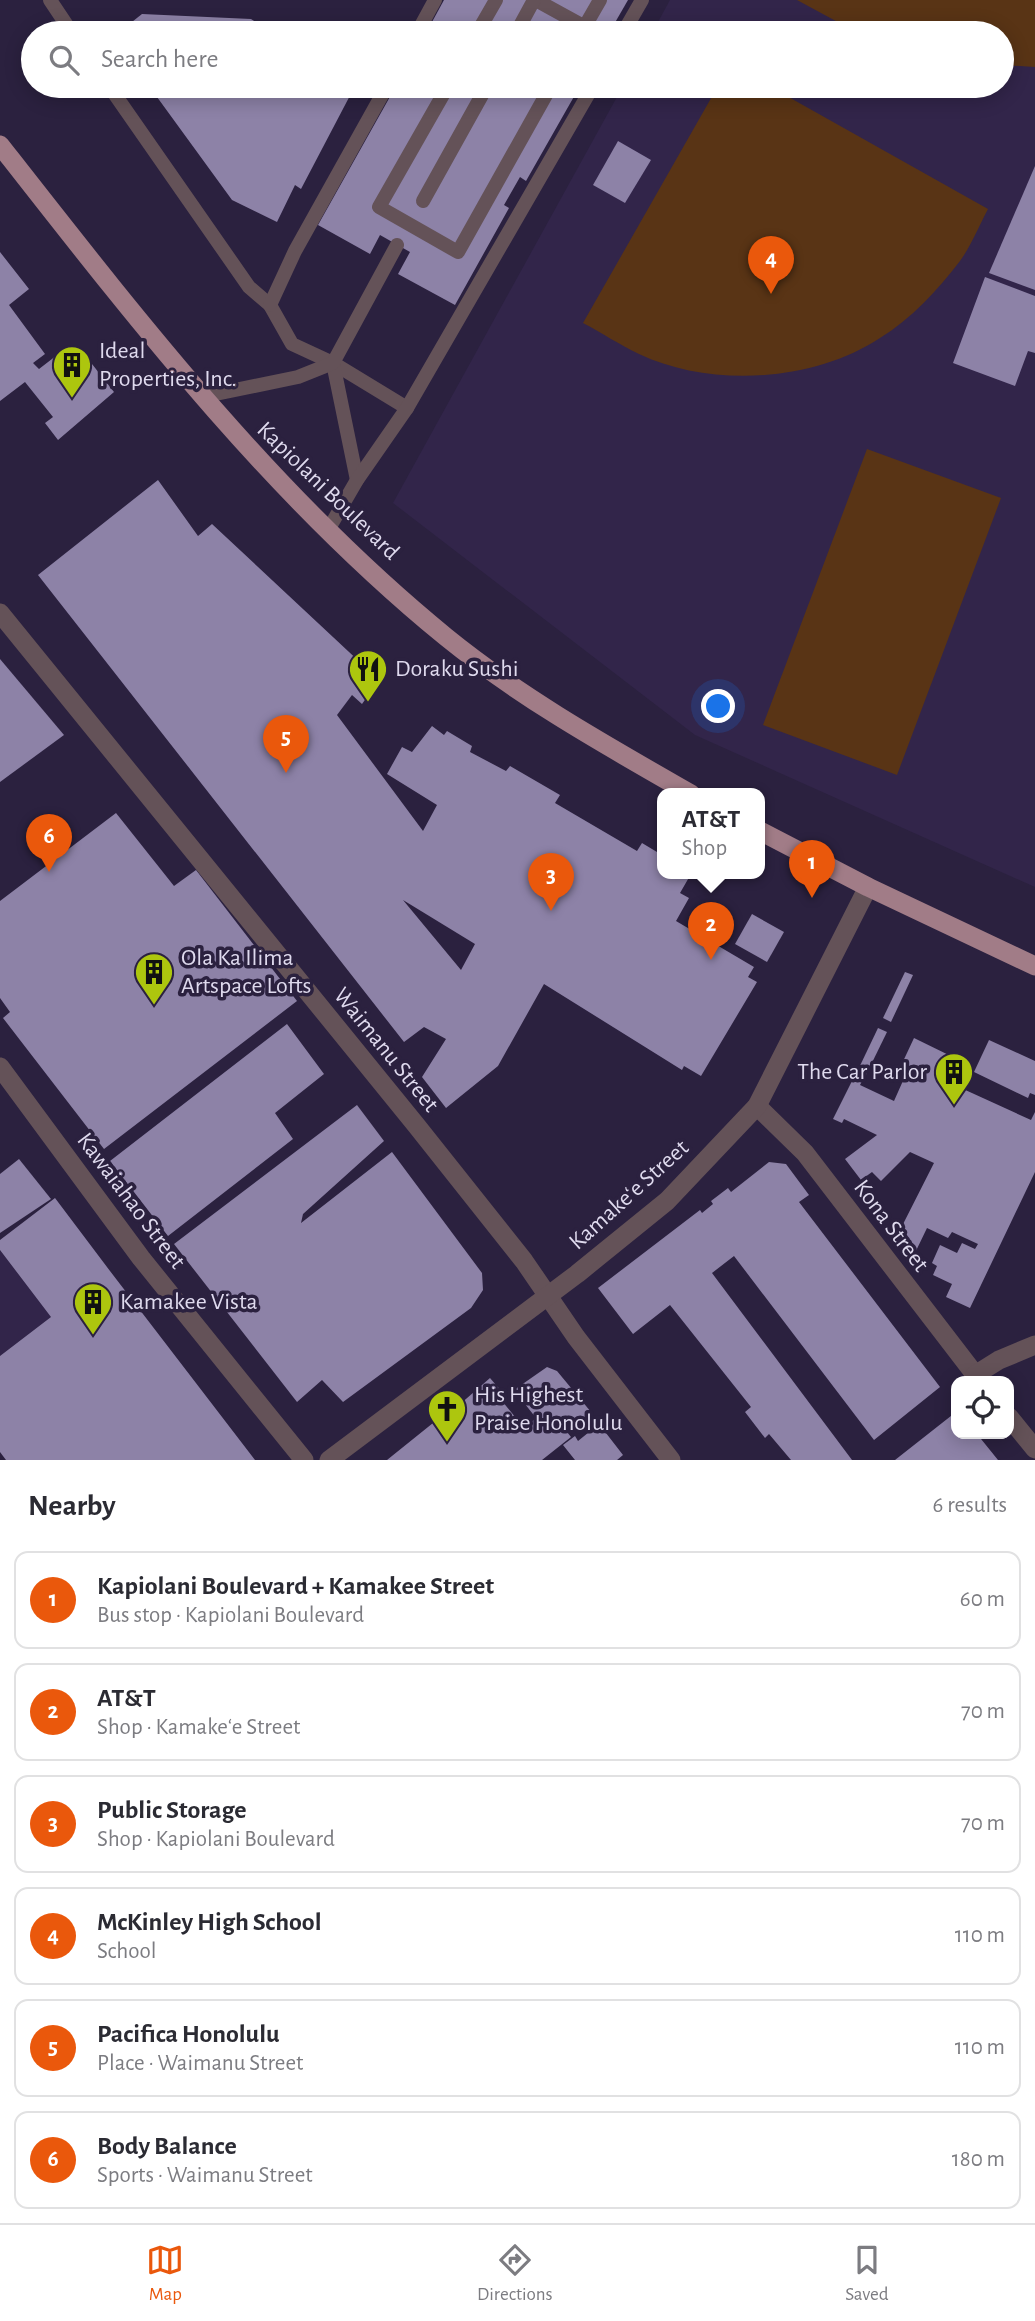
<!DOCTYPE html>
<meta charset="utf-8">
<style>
body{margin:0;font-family:"Alegreya Sans",sans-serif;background:#f2f2f3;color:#2b2b33}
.controls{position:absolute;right:21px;bottom:21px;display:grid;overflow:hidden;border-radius:14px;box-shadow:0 4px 18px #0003}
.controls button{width:63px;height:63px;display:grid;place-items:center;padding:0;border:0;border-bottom:2px solid #e1e1e2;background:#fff;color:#2b2b33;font:35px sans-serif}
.you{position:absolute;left:719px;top:707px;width:24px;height:24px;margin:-18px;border:5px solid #fff;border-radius:50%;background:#1a73e8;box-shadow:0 0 0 10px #1a73e833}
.badge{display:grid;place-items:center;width:46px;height:46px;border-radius:50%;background:#ea580c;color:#fff;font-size:23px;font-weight:700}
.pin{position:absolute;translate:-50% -58px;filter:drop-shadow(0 2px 4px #0008)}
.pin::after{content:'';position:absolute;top:37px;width:24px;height:21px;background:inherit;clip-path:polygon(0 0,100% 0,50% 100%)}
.popup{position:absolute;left:657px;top:788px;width:108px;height:91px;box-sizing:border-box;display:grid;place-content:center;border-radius:14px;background:#fff;filter:drop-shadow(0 2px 5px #0005);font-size:23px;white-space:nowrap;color:#7c7c81}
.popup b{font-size:26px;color:#2b2b33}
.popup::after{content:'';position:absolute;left:50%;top:100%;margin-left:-14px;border:14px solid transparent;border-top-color:#fff}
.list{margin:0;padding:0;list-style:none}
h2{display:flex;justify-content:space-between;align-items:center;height:91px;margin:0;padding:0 28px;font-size:30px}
h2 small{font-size:23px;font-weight:400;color:#7c7c81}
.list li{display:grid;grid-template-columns:46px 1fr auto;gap:21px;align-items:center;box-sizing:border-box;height:98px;margin:0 14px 14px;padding:0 14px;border:2px solid #e1e1e2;border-radius:14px}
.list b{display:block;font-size:26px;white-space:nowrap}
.list p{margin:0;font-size:23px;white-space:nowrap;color:#7c7c81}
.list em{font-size:23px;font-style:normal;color:#7c7c81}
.icon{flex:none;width:38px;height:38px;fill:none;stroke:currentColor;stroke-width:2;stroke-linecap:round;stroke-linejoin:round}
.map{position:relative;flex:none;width:1035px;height:1460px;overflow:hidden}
.search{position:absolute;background:#fff;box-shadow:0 4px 18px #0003;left:21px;right:21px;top:21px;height:77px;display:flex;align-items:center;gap:18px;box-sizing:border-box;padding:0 24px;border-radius:38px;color:#7c7c81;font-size:26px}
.sheet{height:763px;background:#fff}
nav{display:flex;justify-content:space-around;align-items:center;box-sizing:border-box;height:98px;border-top:2px solid #e1e1e2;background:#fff;font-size:19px;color:#7c7c81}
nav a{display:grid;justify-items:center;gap:4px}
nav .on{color:#ea580c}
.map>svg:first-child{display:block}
.built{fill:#32254a}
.green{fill:#593415}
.building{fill:#8d82a7;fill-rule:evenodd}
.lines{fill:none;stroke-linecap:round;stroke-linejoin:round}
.service{stroke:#645258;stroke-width:14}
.minor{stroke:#645258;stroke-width:19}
.tertiary{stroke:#645258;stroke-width:19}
.primary{stroke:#a17c87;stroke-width:19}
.labels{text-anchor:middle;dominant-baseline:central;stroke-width:7;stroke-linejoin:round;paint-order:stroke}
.poi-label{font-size:24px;fill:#dfdaee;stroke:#2b213f;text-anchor:start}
.street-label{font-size:24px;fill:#dfdaee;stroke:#2b213f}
</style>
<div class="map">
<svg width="1035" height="1460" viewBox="0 0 1035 1460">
<rect width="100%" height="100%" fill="#2b213f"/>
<g class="built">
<polygon points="670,0 1035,0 1035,887 695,735 393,503 623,86 1002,86 1002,33 652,33"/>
<polygon points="0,1250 51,1317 0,1356"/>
</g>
<g class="green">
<polygon points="797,0 1035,0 1035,67 1002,65 1002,33 858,33"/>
<path d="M 718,86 L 769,86 L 988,209 C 979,226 971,246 960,261 C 938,290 911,319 880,338 C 813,382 711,388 639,354 C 620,345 602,333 583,323 Z"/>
<polygon points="867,449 1001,498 897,775 763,725"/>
</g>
<g class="building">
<polygon points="444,0 628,0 609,33 426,33"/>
<polygon points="142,14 251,19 273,33 118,33"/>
<polygon points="149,86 355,86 301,189 295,185 277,222 232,200"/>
<polygon points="396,86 580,86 526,181 520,177 504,205 509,208 455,305 398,274 410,252 380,235 370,254 318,225"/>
<polygon points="618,141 651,160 625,203 593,185"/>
<polygon points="1035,166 1035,290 989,273"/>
<polygon points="0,252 29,289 9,305 45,354 33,363 39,369 61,352 68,360 81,350 114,392 58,440 45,423 53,417 25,382 0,401"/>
<polygon points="985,277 1035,296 1035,353 1028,351 1015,386 953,363"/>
<path d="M 158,480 L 198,536 L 212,524 L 379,680 L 362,704 L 352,695 L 337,715 L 423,831 L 437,805 L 387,774 L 402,747 L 412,752 L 432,726 L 444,735 L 447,731 L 472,746 L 470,752 L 506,771 L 510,766 L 560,795 L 555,803 L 637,851 L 642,843 L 662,855 L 662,874 L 691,874 L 680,893 L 689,898 L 676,921 L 754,967 L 748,977 L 757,982 L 701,1076 L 684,1066 L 682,1070 L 544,984 L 498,1066 L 446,1108 L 422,1077 L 446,1039 L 424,1027 L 404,1042 L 38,575 ZM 403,900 L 475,944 L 461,970 Z"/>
<polygon points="0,659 64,735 0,782"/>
<polygon points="116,813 174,886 196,870 297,1001 104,1149 3,1018 10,1012 0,998 0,901"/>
<polygon points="752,914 784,932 767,962 735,944"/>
<polygon points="905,972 913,975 891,1022 883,1018"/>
<polygon points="287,1024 324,1074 275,1113 293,1139 168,1236 110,1161"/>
<polygon points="878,1028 887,1032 865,1077 857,1072"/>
<polygon points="914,1038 961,1061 950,1083 1031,1120 1035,1112 1035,1172 970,1308 946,1297 952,1284 933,1275 937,1266 932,1263 940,1245 957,1253 962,1243 975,1249 978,1244 952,1232 948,1238 927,1228 914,1255 897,1236 934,1163 910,1152 881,1181 872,1172 861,1180 845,1159 877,1135 844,1119 842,1123 833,1119 855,1075 863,1079 860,1085 894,1101 906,1074 899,1070"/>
<polygon points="989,1040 1035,1061 1035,1095 1030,1093 1028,1098 974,1072"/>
<polygon points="357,1105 384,1141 303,1214 301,1223 392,1152 482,1273 483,1290 471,1308 343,1402 322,1380 297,1402 174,1244"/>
<polygon points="19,1159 51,1199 0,1233 0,1174"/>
<polygon points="769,1162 786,1164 809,1195 799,1202 940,1387 874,1440 734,1256 712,1273 852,1460 791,1460 769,1434 765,1438 745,1412 751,1407 670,1305 633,1334 598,1288 700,1210 702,1213 713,1204 711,1201 728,1188 731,1192"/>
<polygon points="55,1198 110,1271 255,1460 6,1460 0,1452 0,1356 51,1317 0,1250 0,1240"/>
<polygon points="547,1367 557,1371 591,1412 567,1432 571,1437 542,1460 387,1460 433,1423 435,1426 490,1378 502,1392 502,1401 524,1428 536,1418 514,1390"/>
<polygon points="956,1412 956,1434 977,1434 998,1460 895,1460"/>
<polygon points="599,1424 623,1455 617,1460 575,1460 563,1445 575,1436 578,1441"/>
</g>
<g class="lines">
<g class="service">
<polyline points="50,0 72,33"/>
<polyline points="536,0 585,27"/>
<polyline points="417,33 435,0"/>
<polyline points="477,33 496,0"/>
<polyline points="516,33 534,0"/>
<polyline points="581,33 600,0"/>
<polyline points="623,33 642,0"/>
<polyline points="109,86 249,287 270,305 292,344 333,363 407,408"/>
<polyline points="448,86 379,207 458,252 551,86"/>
<polyline points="423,201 487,86"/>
<polyline points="270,305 295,251 387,86"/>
<polyline points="333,363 357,480"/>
<polyline points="201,397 298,377 333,363 397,245"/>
<polyline points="328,530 357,480 407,408 593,86"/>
</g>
<g class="minor">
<polyline points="0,613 416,1125 524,1261 576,1337 671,1460"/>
<polyline points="0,1067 141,1258 304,1460"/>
<polyline points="757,1106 805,1153 980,1381"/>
<polyline points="975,1375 999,1360 1035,1345"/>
<polyline points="1009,1417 1035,1449"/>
</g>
<polyline class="tertiary" points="329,1460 577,1274 667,1201 757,1106 868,887"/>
<g class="primary">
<path d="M 0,145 C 137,320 273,496 446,637 C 521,698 607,746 691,794"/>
<polyline points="760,831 868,887 1035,966"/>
</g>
</g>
<defs>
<g id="building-pin" transform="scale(2.0125)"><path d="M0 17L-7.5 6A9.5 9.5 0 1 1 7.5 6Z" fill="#adc60e" stroke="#2b213f"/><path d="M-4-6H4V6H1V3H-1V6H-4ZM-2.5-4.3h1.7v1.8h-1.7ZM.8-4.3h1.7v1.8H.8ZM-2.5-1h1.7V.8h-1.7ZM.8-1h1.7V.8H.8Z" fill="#111"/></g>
<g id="restaurant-pin" transform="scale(2.0125)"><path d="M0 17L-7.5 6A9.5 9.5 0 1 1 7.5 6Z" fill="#adc60e" stroke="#2b213f"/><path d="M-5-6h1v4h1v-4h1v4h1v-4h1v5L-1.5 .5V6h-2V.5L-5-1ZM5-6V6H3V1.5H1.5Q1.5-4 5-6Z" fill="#111"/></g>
<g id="church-pin" transform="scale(2.0125)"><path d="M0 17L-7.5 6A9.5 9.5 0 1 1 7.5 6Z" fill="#adc60e" stroke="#2b213f"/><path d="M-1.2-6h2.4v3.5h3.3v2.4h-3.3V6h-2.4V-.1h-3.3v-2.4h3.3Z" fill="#111"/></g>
</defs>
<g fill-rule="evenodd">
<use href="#building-pin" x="72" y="365"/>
<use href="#restaurant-pin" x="368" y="669"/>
<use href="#building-pin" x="154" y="972"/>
<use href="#building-pin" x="954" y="1072"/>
<use href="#building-pin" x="93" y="1302"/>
<use href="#church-pin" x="447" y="1409"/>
</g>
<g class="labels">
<g class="poi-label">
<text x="99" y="351">Ideal<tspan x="99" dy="28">Properties, Inc.</tspan></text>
<text x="395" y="669">Doraku Sushi</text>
<text x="181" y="958">Ola Ka Ilima<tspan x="181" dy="28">Artspace Lofts</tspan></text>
<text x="927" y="1072" text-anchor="end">The Car Parlor</text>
<text x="120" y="1302">Kamakee Vista</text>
<text x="474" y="1395">His Highest<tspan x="474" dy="28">Praise Honolulu</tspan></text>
</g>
<g class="street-label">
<text transform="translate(328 491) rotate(44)">Kapiolani Boulevard</text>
<text transform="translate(386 1050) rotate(51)">Waimanu Street</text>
<text transform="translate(629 1195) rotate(-42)">Kamakeʻe Street</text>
<text transform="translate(131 1201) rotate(53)">Kawaiahao Street</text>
<text transform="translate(891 1226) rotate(53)">Kona Street</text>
</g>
</g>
</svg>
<div class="controls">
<button><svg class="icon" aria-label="locate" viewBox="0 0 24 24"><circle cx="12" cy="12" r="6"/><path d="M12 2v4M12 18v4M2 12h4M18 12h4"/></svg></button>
</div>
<div class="you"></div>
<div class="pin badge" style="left:812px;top:898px">1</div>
<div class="pin badge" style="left:711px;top:960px">2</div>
<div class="popup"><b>AT&amp;T</b>Shop</div>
<div class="pin badge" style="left:551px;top:911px">3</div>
<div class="pin badge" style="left:771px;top:294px">4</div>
<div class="pin badge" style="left:286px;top:773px">5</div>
<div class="pin badge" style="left:49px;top:872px">6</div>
<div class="search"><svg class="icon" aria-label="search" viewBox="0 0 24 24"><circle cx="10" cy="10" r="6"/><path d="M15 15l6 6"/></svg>Search here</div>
</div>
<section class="sheet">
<h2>Nearby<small>6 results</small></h2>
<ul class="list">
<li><span class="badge">1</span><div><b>Kapiolani Boulevard + Kamakee Street</b><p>Bus stop · Kapiolani Boulevard</p></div><em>60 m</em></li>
<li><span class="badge">2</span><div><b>AT&amp;T</b><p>Shop · Kamakeʻe Street</p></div><em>70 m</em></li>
<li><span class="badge">3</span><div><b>Public Storage</b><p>Shop · Kapiolani Boulevard</p></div><em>70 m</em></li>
<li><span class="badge">4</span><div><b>McKinley High School</b><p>School</p></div><em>110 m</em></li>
<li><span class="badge">5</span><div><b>Pacifica Honolulu</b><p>Place · Waimanu Street</p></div><em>110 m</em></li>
<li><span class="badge">6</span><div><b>Body Balance</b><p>Sports · Waimanu Street</p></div><em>180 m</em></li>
</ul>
</section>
<nav>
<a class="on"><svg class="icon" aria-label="map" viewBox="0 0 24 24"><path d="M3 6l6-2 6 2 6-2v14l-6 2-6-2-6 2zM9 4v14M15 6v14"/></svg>Map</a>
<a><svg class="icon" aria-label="directions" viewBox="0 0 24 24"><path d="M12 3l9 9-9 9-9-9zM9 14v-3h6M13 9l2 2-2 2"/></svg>Directions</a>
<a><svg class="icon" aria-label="saved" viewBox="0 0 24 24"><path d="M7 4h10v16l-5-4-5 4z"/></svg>Saved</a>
</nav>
